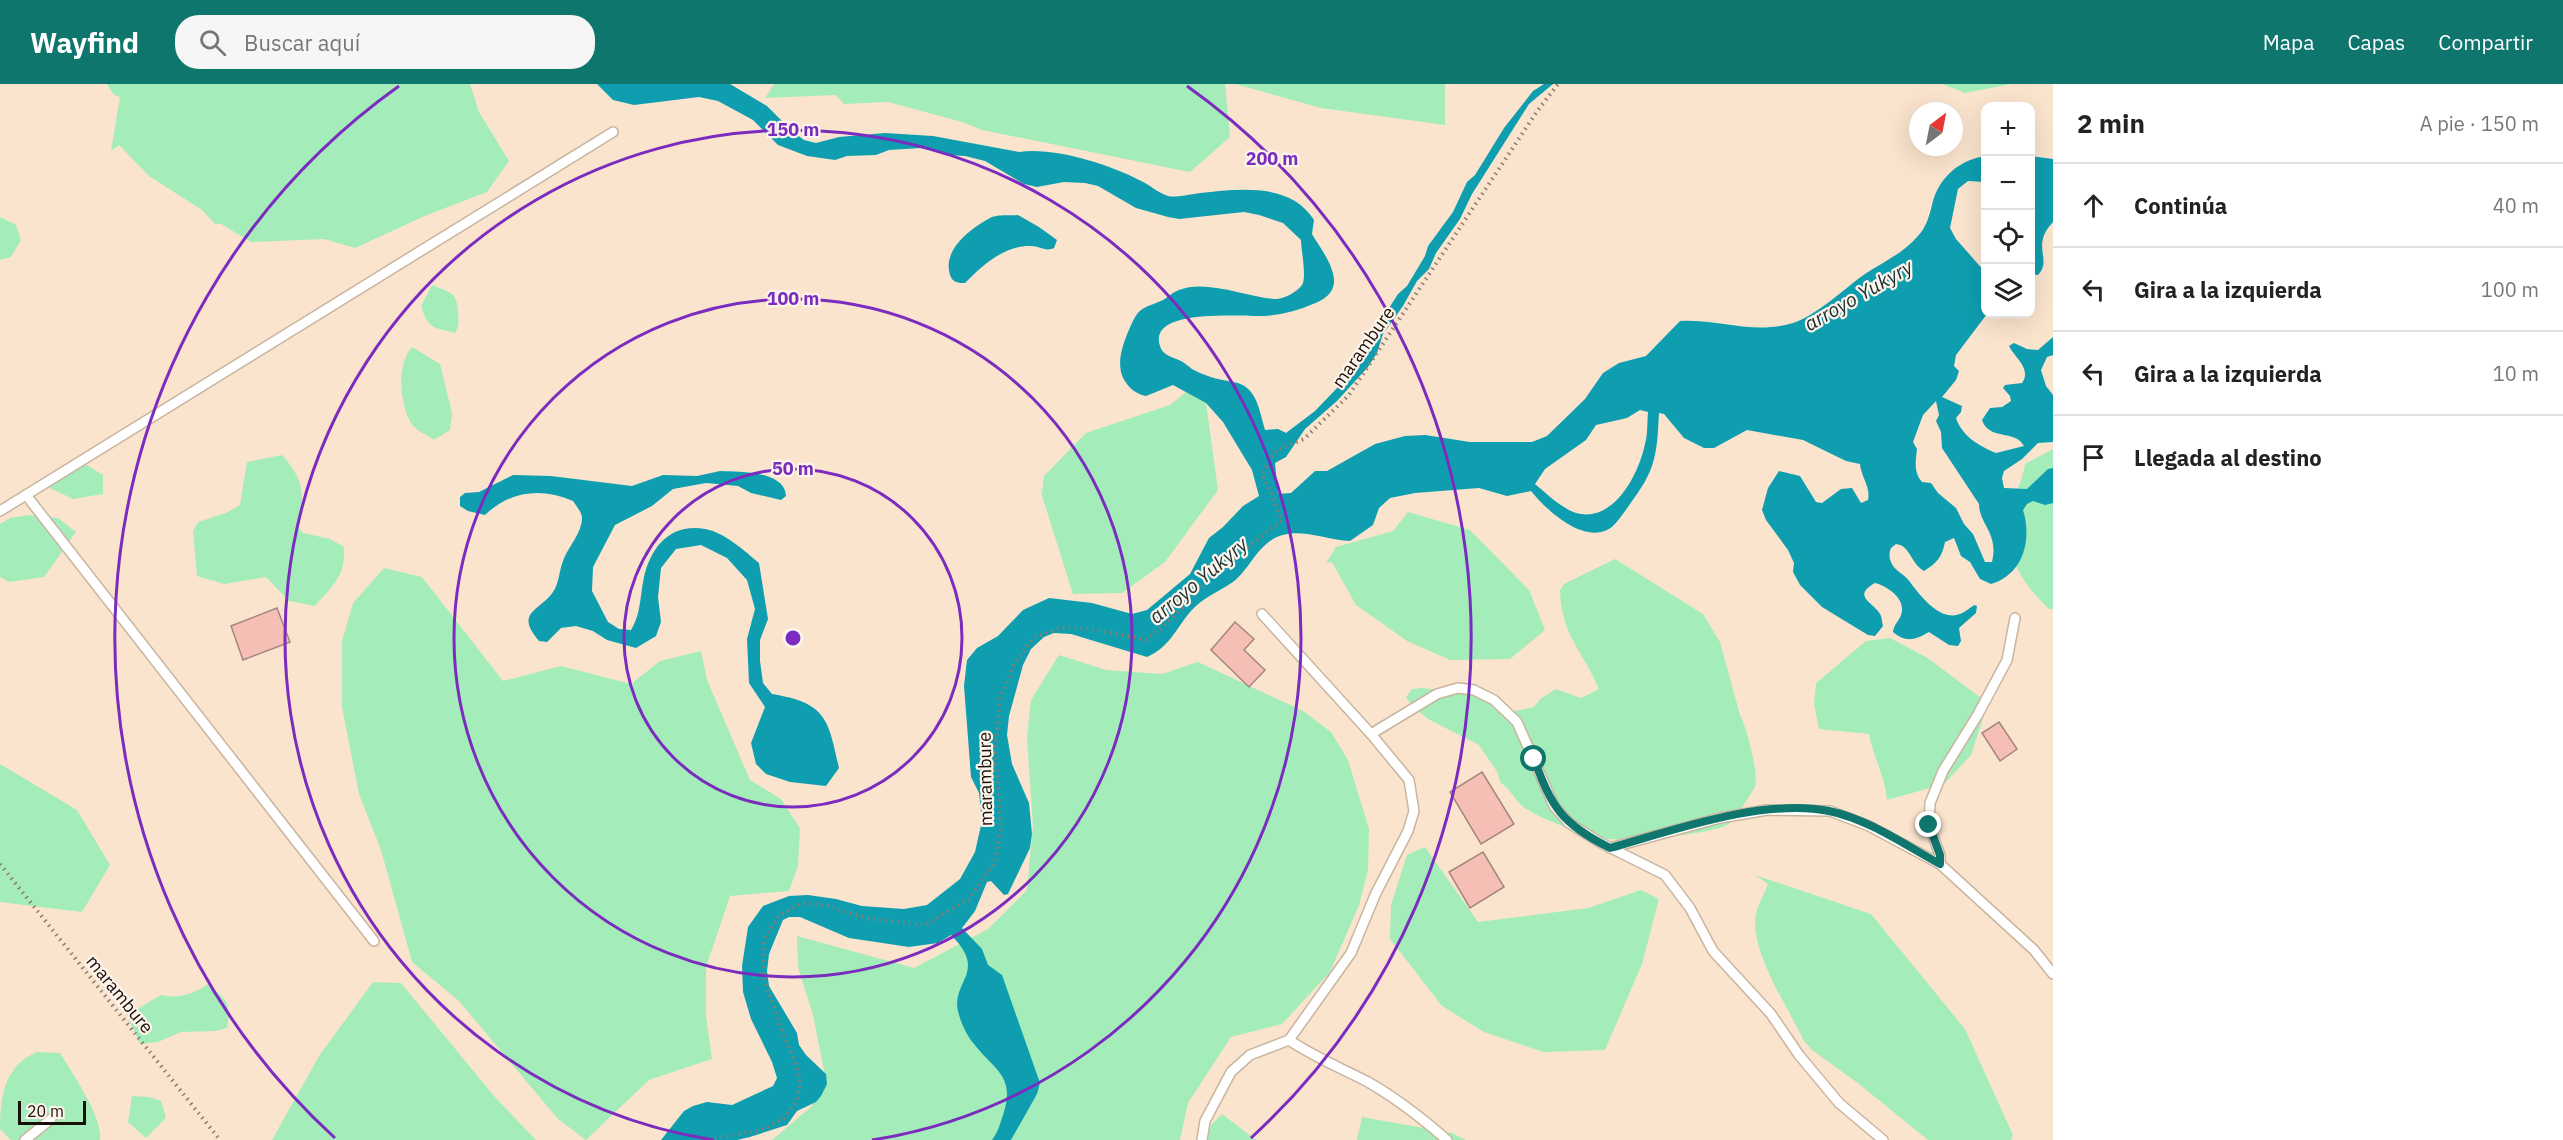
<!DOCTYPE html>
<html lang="es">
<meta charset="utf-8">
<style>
body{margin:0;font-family:"IBM Plex Sans",sans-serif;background:#f6f6f6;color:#222}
.controls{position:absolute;right:18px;top:18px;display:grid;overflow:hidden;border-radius:12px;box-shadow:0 6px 24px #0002}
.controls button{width:54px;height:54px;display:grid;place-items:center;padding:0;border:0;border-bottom:2px solid #e0e0e0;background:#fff;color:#222;font:30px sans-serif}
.compass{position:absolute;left:1909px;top:18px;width:54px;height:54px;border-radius:50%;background:#fff;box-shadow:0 6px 24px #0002;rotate:32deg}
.scale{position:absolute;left:18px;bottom:15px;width:68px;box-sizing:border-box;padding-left:6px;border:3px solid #181009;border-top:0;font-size:16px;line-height:21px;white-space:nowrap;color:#181009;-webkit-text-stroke:4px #fdf4eb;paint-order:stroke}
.stop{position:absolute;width:18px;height:18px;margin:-14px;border:4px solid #0f766e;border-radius:50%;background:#fff}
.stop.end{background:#0f766e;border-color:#fff;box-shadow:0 2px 6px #0008}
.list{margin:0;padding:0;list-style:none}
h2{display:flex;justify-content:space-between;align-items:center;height:78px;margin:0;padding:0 24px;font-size:26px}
h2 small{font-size:20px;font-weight:400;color:#767676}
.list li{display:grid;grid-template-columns:39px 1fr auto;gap:18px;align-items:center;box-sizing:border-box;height:84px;padding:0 24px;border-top:2px solid #e0e0e0}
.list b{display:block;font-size:22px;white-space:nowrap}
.list em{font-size:20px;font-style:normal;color:#767676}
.icon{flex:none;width:33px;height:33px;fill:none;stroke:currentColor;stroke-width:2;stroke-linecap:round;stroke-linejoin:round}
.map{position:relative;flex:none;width:2053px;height:1056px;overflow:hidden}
header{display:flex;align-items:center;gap:36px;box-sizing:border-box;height:84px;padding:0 30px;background:#0f766e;color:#fff}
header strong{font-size:28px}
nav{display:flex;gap:33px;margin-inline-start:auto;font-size:21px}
.search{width:420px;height:54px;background:#f6f6f6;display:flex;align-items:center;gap:15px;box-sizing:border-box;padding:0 21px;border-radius:24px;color:#767676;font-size:22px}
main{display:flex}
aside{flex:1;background:#fff}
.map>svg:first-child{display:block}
.green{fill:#a4edba}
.water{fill:#0e9eaf;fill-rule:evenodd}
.building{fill:#f6bfb6;stroke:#a48681;stroke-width:1.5}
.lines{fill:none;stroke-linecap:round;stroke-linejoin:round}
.service-casing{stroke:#c9b59f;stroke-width:12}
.path{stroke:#8c7c6e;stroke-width:4;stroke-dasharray:1.5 4.5;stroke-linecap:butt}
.service{stroke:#fff;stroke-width:9}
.route{stroke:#0f766e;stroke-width:8}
.ring{fill:none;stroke:#7b2cbf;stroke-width:3}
.labels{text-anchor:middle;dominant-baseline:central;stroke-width:4.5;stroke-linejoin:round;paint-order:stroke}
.street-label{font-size:18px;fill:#181009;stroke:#fdf4eb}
.water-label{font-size:20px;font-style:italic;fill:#192e31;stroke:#fdf4eb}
.centre{fill:#7b2cbf;stroke:#fdf4eb;stroke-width:3}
.ring-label{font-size:18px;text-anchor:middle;font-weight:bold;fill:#7b2cbf;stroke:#fdf4eb;stroke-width:4.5;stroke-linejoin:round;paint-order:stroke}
</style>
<header>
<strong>Wayfind</strong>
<div class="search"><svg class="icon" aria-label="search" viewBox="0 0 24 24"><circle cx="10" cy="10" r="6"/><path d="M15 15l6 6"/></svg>Buscar aquí</div>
<nav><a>Mapa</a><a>Capas</a><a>Compartir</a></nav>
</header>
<main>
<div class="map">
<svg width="2053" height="1056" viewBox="0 0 2053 1056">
<rect width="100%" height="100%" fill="#fae4ce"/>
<g class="green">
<polygon points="107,0 470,0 479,28 509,77 487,108 427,131 355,164 324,155 251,158 221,140 215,140 202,126 149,92 119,61 111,67 120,13 114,11"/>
<polygon points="774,0 1225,0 1230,53 1190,88 982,46 962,38 888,18 844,20 836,11 765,14"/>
<polygon points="1235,0 1445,0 1445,41 1321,24"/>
<polygon points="1942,0 2011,0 1965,9"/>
<polygon points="0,133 16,141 21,156 11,173 0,176"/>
<path d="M 432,201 C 451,209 458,208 458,231 C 459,238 459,243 455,249 C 433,243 428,245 421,222 Z"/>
<path d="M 412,263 L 440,280 L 452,329 L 450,346 L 434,356 C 427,351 415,346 411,339 C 400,320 396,280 412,263 Z"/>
<polygon points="1191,304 1196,312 1206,319 1218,406 1165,478 1122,509 1073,510 1038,399 1042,410 1044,392 1086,349 1170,321"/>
<path d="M 2053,365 L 2053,525 L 2049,525 C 2016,494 2011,471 1996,430 C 2015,415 2021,402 2025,380 Z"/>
<path d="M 282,371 C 304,395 306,412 297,442 L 303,449 L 330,455 L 344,463 C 346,492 333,501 315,522 L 289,517 L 266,493 L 224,500 L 197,492 L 193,447 L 198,438 L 226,429 L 240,421 L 247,378 Z"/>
<path d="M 80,377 L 103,391 L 103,410 L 73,415 L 50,404 C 56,382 58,381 80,377 Z"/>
<polygon points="1408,428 1470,446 1529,506 1545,546 1510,575 1450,576 1407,557 1356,521 1332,478 1326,479 1336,463 1393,447"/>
<polygon points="29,431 58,434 76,448 44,493 9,498 0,493 0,440 10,434"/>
<path d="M 1615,475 L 1703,530 L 1720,558 L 1740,631 C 1746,642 1759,689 1755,702 C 1753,707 1734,737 1729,740 C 1715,750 1626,758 1607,755 C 1589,753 1534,733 1521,721 C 1513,713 1510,705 1500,698 L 1498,689 L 1479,661 L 1428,635 L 1412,622 L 1406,613 L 1412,605 L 1422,604 L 1477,610 L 1494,623 L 1515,627 L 1534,623 L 1540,615 L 1556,605 L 1581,614 L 1599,605 C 1583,567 1561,551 1560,506 L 1564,500 Z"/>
<polygon points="384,484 422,493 503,597 561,582 631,600 660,577 701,567 707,596 750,696 781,715 800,744 798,782 789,807 730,812 706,883 706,932 712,975 649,996 586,1056 558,1035 459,917 412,878 381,766 359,710 342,623 342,557 353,519"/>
<path d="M 1890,554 L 1926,573 L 1988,619 L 1971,671 L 1944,700 L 1887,716 C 1885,692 1873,673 1869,650 L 1819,645 L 1814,620 L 1816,599 L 1866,557 Z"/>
<polygon points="1059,571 1106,586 1162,590 1198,578 1303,627 1331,648 1348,676 1369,745 1368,786 1359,821 1330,888 1282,940 1231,953 1188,1019 1180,1056 772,1056 812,1022 825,992 813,931 798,883 797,852 914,884 988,845 1027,806 1033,741 1027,654 1031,616"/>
<polygon points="0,680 77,726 110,781 82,828 0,818"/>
<polygon points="1425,763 1478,838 1588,824 1641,806 1659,815 1642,880 1605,966 1543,968 1484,948 1442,922 1390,855 1391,821 1407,771"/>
<path d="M 1755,791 L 1871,830 L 1965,945 L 2013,1051 L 2011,1056 L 1928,1056 L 1859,1000 L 1812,966 L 1800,952 L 1803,955 C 1788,923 1749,866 1756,830 C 1758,820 1765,809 1768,800 Z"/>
<polygon points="373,898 401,899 494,1012 536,1056 272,1056 319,972"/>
<path d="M 208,900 C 227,916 232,919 227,944 L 216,947 L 181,948 L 158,958 L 140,960 L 127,931 L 161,911 C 179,915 194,910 208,900 Z"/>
<path d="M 37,968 L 60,969 C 72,989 104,1035 100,1056 L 11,1056 L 0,1045 C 0,1012 5,981 37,968 Z"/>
<polygon points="132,1012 149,1013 161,1017 166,1034 146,1054 128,1038"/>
<polygon points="1222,1030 1256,1056 1196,1056"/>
<polygon points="1362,1033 1452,1049 1466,1056 1357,1056"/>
</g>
<g class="water">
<path d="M 597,0 L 730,0 L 767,22 L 793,48 L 804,56 L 816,59 L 839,53 L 885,49 L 933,52 L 1019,68 C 1054,63 1108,80 1139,96 C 1149,100 1158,109 1168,112 C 1176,114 1191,110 1200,109 C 1238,105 1291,98 1314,136 L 1312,150 C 1320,164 1332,178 1334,195 C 1335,209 1324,216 1313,220 C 1297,227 1280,231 1264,232 C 1243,233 1154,224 1159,258 C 1161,271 1170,272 1181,277 C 1185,279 1188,282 1192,285 C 1199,289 1210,293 1218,295 C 1229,298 1243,297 1251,308 C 1259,318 1261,333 1265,346 L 1278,345 L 1286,349 L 1315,327 L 1363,277 L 1376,253 L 1379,240 L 1398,210 L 1407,202 L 1425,172 L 1428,162 L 1453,128 L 1467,98 L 1475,91 L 1504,44 L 1533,7 L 1544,0 L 1553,0 L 1529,20 L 1472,110 L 1460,135 L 1436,169 L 1429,185 L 1417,197 L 1403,222 L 1383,250 L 1377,269 L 1368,283 L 1337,317 L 1305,345 L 1286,373 L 1275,379 L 1278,410 L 1291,409 L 1315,387 L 1327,387 L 1375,360 L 1405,352 L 1425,351 L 1470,358 L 1532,358 L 1547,352 L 1585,315 L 1603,289 L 1619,279 L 1646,272 L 1680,237 C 1718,235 1754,251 1793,239 C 1819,230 1842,206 1865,190 C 1883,178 1902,170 1917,153 C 1926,144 1929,133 1932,121 C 1938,94 1959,76 1985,72 L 1985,98 L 1968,97 L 1958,105 L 1950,144 L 1956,155 L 1985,188 L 1987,230 L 1956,271 L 1954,282 L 1959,287 L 1956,296 L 1942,313 L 1962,322 L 1961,328 L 1956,334 C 1962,352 1979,362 1996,369 L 2024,362 C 2015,345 1989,357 1982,336 L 1990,324 L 2002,323 L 2011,317 L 2010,312 L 2003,304 L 2005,301 L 2022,299 C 2032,285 2015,274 2009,262 L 2014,259 L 2027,265 L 2038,266 L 2053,253 L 2053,271 L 2047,273 L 2041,286 L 2046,302 L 2053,311 L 2053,358 L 2038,359 L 2022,375 L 2004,387 L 2002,394 L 2004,404 L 2027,405 L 2048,385 L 2053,384 L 2053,419 L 2045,421 L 2033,417 L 2027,420 L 2023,426 C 2032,455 2024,490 1991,500 L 1980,495 L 1970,478 L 1961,472 L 1954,454 L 1945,458 C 1942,473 1937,479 1924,487 C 1911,480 1910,461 1896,460 L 1891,464 C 1889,469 1889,473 1891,478 C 1895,488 1905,490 1910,498 C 1918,509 1933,528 1948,531 C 1959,533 1966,527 1974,521 L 1977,522 L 1976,529 L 1959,544 L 1961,557 L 1958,562 L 1949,561 L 1929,548 C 1915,556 1906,559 1893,548 C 1894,540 1899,537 1901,531 C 1907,515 1887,502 1875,499 C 1850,513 1876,519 1881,532 C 1882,535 1882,538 1883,542 L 1875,552 L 1868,551 L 1822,523 L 1800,501 L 1793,488 L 1794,479 L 1788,466 L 1766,436 L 1762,426 L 1768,404 L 1779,387 L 1800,392 L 1816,418 L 1822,419 L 1841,405 L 1852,404 L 1861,419 L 1868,416 C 1871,403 1861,393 1860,380 L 1846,377 L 1803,356 L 1747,346 L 1714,364 L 1704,364 L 1684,354 L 1664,330 L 1659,329 C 1658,344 1658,360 1654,375 C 1650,392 1640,406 1630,420 C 1625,427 1619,436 1613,442 C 1587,464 1546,426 1531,407 L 1507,412 L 1479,404 L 1415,409 L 1390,414 L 1379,424 L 1373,441 L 1350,457 C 1320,456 1288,437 1263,463 C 1252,474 1245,489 1233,498 C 1220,507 1202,514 1191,527 C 1176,544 1170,563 1147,573 L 1071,550 L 1054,549 L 1044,553 L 1031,565 L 1023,581 L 1009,632 L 1007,651 L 1012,680 L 1029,719 L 1032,750 L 1030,764 L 1008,810 L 1004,811 L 991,797 L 987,798 L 975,827 L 962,844 L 982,865 L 988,881 L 1002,891 L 1040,999 L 1037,1010 L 1011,1056 L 992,1056 C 998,1048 1000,1040 1003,1031 C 1016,992 995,987 974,960 C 967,952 962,941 959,931 C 948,897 990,890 951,851 L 938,859 L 909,863 L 849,854 L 800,833 L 789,833 L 783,836 L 769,870 L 767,887 L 769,902 L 797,949 L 799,961 L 806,971 L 826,990 L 827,1000 L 821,1012 L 816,1018 L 797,1027 L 787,1041 L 750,1053 L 737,1056 L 661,1056 L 684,1027 L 693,1022 L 707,1018 L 732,1021 L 773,1002 L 777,994 L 772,978 L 751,935 L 743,908 L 742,882 L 748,843 L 763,822 L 789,812 L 808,811 L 836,815 L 862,822 L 904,825 L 927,821 L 960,795 L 975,768 L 982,737 L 979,709 L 971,693 L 964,602 L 967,576 L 977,564 L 998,552 L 1023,526 L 1049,514 L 1092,519 L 1132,530 L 1147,526 L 1190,490 L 1209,454 L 1223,443 L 1243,422 L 1259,412 L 1252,386 L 1223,338 L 1206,319 L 1173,301 L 1146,312 C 1134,310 1124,300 1121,288 C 1118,274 1123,261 1128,248 C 1139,222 1140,226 1163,216 C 1168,213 1173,208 1179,206 C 1206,195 1247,213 1274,215 C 1283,216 1297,208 1302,201 C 1307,194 1301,165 1301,156 L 1283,139 L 1259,131 L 1244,128 L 1179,135 L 1168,133 L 1136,124 L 1098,102 L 1085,99 L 1064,98 L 1037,103 L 1024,100 L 985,77 L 965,72 L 946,71 L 921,64 L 889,66 L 876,71 L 847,72 L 835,76 L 807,72 L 778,61 L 753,36 L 718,17 L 699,13 L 634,21 L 613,16 ZM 1936,317 L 1939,331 L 1936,337 L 1941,348 L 1942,364 L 1979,420 C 1979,440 1999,449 1992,478 L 1985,478 L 1973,450 L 1964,440 L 1956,424 L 1938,409 L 1931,399 L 1922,398 C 1913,388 1916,376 1917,365 L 1913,358 L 1923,331 ZM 1640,326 L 1648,328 C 1647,338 1648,350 1645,360 C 1639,389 1616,435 1581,430 C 1565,428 1547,410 1535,400 L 1545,385 L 1586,356 L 1596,341 L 1627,334 Z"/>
<path d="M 2030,72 L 2053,75 L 2053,138 C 2030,162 2053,175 2038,191 L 2031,190 Z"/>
<path d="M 1018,131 L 1039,143 L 1057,156 L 1054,164 C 1045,168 1040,162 1031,162 C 1004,161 982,182 965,199 C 958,199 953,199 950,191 C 942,166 970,145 990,134 C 997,130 1010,132 1018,131 Z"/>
<path d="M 720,387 C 738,388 785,386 786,412 L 781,416 L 751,409 L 738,402 L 706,399 L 673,405 L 652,422 L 615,441 L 593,483 L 592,507 L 608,538 L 619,545 L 631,546 C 641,530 640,511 644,493 C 651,463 670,439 705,445 C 724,448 745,467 759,479 L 768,535 L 760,556 L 760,577 L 763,599 L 772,610 C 826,619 828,634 839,684 L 826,702 L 790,698 L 766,690 L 756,680 L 751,659 L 765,623 L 749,599 L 747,555 L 755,525 L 747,496 L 727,474 L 701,461 L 676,465 L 661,484 L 658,513 L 661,538 L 656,552 L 636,564 L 607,556 L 593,547 L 576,542 L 561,544 L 547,558 L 539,557 C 514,528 540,527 553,508 C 559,500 559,487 563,477 C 568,463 582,449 582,434 C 582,428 576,422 573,417 C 541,403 510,407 485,431 L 468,427 L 460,422 L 460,413 L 465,409 L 479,408 L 513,391 L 551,392 L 632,402 L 663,391 L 697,392 Z"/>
</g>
<g class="building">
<polygon points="277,524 290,558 243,576 231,542"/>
<polygon points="1235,538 1254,555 1244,566 1265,586 1249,603 1211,566"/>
<polygon points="1999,638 2017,665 2000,677 1982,649"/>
<polygon points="1482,688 1514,740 1481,760 1450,708"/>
<polygon points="1483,768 1504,803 1470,824 1449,788"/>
</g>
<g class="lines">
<g class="service-casing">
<g id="service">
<polyline points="26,411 374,857"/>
<polyline points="0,427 613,48"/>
<polyline points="1371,650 1437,610 1458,604 1474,606 1494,616 1517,638 1554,722 1569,739 1601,759 1665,791 1690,824 1713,867 1771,930 1799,971 1839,1019 1883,1056"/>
<polyline points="1610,764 1720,734 1767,726 1830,727 1869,742 1940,780 2034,866 2053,890"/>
<polyline points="1940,780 1940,771 1929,741 1930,719 1943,687 1977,632 2007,576 2015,534"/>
<path d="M 1289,956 C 1314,973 1341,984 1368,998 C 1396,1014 1423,1035 1447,1056"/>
<polyline points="25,1056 51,1035"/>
<polyline points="1202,1056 1205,1037 1231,988 1250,971 1289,956 1351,869 1376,809 1408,747 1414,727 1409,696 1371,650 1262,530"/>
</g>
</g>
<g class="path">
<polyline points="0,780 220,1056"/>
<polyline points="703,1056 759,1047 783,1035 797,1016 800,999 797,982 786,957 764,894 764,855 779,832 801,819 827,822 870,835 925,841 969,815 995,778 1001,744 995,669 1000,614 1015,579 1033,554 1062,543 1099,546 1146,556 1167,539 1216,488 1282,436 1262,389 1276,366 1304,355 1349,311 1538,26 1558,0"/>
</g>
<use href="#service" class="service"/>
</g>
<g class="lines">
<path class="route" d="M 1534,675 C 1552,724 1562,740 1610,764 C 1674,746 1763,714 1829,727 C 1868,735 1905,761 1940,780 L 1940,771 L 1929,741"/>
</g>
<g class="ring">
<circle cx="793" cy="554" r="169"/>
<circle cx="793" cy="554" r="339"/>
<path d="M714 1056A508 508 0 1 1 872 1056"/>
<path d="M335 1054A678 678 0 0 1 399 2M1187 2A678 678 0 0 1 1251 1054"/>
</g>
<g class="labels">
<g class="street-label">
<text transform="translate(1363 263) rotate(-55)">marambure</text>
<text transform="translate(985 695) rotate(-91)">marambure</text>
<text transform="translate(120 910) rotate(51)">marambure</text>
</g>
<g class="water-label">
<text transform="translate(1858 211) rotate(-30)">arroyo Yukyry</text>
<text transform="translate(1198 496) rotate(-40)">arroyo Yukyry</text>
</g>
</g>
<circle cx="793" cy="554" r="9" class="centre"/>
<g class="ring-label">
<text x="793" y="52">150 m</text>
<text x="1272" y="81">200 m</text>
<text x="793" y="221">100 m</text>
<text x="793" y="391">50 m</text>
</g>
</svg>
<div class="controls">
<button>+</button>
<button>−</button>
<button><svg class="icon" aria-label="locate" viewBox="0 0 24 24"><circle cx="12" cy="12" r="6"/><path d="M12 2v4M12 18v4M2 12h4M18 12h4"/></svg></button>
<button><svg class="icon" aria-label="layers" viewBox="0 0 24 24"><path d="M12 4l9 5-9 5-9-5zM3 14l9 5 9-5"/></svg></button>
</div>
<svg class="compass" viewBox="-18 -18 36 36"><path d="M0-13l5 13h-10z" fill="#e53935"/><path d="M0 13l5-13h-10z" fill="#767676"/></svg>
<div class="scale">20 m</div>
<div class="stop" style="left:1534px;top:675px"></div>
<div class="stop end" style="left:1929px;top:741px"></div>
</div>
<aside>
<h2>2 min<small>A pie · 150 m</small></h2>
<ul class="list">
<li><svg class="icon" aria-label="ahead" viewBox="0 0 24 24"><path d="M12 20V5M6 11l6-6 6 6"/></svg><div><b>Continúa</b></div><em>40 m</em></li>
<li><svg class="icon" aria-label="left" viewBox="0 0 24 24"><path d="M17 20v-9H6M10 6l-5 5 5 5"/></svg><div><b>Gira a la izquierda</b></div><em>100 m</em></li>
<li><svg class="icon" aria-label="left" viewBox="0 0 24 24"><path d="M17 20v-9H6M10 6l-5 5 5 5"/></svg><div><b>Gira a la izquierda</b></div><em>10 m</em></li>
<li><svg class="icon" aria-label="arrive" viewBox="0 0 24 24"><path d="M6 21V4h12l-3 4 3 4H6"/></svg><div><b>Llegada al destino</b></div></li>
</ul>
</aside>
</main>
